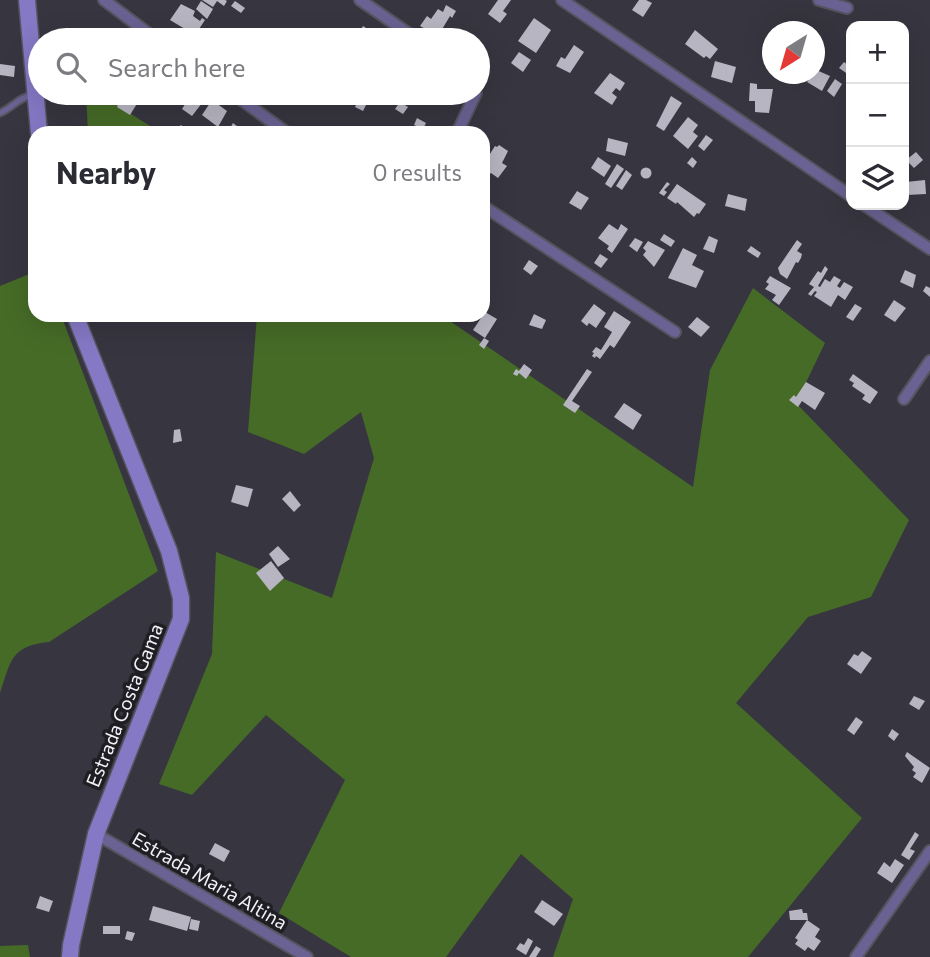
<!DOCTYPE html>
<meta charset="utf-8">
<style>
body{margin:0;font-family:Commissioner,sans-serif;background:#f7f7f7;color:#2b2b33}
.controls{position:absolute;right:21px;top:21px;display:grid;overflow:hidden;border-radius:14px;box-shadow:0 7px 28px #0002}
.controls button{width:63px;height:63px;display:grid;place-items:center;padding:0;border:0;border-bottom:2px solid #e1e1e2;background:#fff;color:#2b2b33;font:35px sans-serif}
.compass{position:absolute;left:762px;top:21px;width:63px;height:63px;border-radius:50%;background:#fff;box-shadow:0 7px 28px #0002;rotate:217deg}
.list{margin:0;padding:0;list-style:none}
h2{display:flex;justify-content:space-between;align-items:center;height:91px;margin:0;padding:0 28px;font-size:30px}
h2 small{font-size:23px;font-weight:400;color:#7c7c81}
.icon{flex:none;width:38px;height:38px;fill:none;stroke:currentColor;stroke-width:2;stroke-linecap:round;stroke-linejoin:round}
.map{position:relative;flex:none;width:930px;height:957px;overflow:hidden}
.search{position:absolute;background:#fff;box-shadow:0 7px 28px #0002;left:28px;top:28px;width:462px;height:77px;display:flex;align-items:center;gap:18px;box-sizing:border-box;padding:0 24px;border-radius:38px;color:#7c7c81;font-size:26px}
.panel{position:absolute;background:#fff;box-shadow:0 7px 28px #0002;left:28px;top:126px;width:462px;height:196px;border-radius:21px}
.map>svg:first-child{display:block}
.green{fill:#466b27}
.building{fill:#b6b5c1}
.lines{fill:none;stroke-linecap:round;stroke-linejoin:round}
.service-casing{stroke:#55545e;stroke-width:9}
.minor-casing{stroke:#55545e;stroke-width:14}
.secondary-casing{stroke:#55545e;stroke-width:19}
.service{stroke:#696292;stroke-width:5}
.minor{stroke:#696292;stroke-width:10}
.secondary{stroke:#8578c5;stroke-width:16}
.labels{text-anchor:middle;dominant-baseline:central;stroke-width:7;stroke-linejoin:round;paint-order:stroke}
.street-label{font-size:19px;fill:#f3f2f9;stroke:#1f1e23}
</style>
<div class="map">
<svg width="930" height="957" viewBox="0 0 930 957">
<rect width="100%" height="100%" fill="#373640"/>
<g class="green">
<polygon points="86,93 98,93 161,133 88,133"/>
<path d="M 27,275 L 35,278 L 35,315 L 61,315 L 158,571 L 49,642 C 11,646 11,660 0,693 L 0,286 Z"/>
<polygon points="753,288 825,343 796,403 909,520 871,597 808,617 736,703 862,818 748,957 553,957 573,899 521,854 446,957 351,957 279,913 345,780 266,715 192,795 159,784 212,654 216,552 332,598 374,458 361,412 304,454 248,432 257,315 441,315 693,487 710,370"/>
<polygon points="28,945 30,957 0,957 0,946"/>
</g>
<g class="building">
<polygon points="202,0 225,0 227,1 224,6 217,1 213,7"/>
<polygon points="498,0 511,0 503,11 507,14 500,23 488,14"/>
<polygon points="646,0 652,3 643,17 632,10 639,0"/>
<polygon points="201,1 213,9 207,19 196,9"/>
<polygon points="235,1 245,8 241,13 231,6"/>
<polygon points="181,4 195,11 193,16 200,21 202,18 205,20 195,35 170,20"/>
<polygon points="446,5 456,11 452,18 450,16 438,36 420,26 427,16 431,19 438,9 443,12"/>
<polygon points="534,18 551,30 536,53 518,41"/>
<polygon points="789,24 800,32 784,32"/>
<polygon points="363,26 385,40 354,40"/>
<polygon points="300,28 313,37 310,40 291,40"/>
<polygon points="695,30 718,49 710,59 706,56 704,58 685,44"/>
<polygon points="478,43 485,49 478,59"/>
<polygon points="574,45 584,52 570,73 556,66 561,57 565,59"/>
<polygon points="519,52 531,60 523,72 511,63"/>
<polygon points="715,61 736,67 732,83 711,77"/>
<polygon points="844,62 851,67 849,75 839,68"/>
<polygon points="0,64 15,66 14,77 0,75"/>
<polygon points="814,69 830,76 822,91 807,82 814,74"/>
<polygon points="610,73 625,83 620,91 616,88 612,93 617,97 612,105 594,93"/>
<polygon points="835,79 842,84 834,97 827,91"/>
<polygon points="750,83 757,84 757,89 773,89 769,113 755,112 755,101 749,101"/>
<polygon points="122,93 126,93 138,102 130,115 117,107"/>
<polygon points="184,93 202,103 192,116 182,109 187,101 181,97"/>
<polygon points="429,93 453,93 446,105 428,95"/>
<polygon points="361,95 369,99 363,111 355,107"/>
<polygon points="671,96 682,103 664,131 656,126"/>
<polygon points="212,100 227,111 218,127 202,115"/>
<polygon points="400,102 408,107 403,114 395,109"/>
<polygon points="688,117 698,125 693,132 698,136 688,149 673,136"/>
<polygon points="417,118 426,123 423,129 414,125"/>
<polygon points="233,123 238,127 234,133 230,133 228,132"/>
<polygon points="181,125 189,131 187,133 173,133"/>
<polygon points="706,135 713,140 704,151 698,146"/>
<polygon points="608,138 628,143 625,156 606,151"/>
<polygon points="499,145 508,151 502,163 507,166 498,178 491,173 490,174 484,168 490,159 488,157 495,146 497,147"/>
<polygon points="916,152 923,160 914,168 906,160"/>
<polygon points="598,157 611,166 604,177 591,168"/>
<polygon points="692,157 697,162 693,168 687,163"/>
<polygon points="617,164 624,169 611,188 605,184"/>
<circle cx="646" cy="173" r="5.5"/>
<polygon points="626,170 632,175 622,190 616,186"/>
<polygon points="925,180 926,194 907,195 906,182"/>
<polygon points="667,182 670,184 664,190 667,192 664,196 659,193"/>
<polygon points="677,184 706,204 699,214 697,213 694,217 677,202 676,204 667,198"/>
<polygon points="577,191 589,198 581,210 569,203"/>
<polygon points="728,194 747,199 745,211 725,206"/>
<polygon points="609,224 618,230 621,224 628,229 612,253 607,249 609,246 598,238"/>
<polygon points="664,234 675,241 671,247 660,240"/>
<polygon points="709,236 718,240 714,253 703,249"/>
<polygon points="635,238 643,242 637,252 629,246"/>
<polygon points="797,240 802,244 797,251 802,254 801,258 798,263 796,262 787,279 780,274 778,268"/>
<polygon points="648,241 665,250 654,267 643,255 646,251 643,248"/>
<polygon points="751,246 761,253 758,258 747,251"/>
<polygon points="683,248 697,255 692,265 704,271 696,288 668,278"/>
<polygon points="600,254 608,259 601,268 594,263"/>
<polygon points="529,260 538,266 531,275 523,269"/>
<polygon points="825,266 828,269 818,286 820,287 825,279 830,282 834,276 841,280 837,286 840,288 844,282 853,287 845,300 838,295 831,307 814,296 817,292 815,291 811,296 808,294 814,287 809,284 818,271 821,273"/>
<polygon points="905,270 916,275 913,288 900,282"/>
<polygon points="770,276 791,288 779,305 772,300 776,295 765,289 769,284 766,282"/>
<polygon points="926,286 930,288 930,297 923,291"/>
<polygon points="894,300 906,308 895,322 884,315"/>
<polygon points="594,304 606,313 596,328 589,323 587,326 581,321"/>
<polygon points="855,304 862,308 853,321 846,317"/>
<polygon points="614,311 631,322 614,348 610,345 600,359 596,356 595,358 592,356 594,353 592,352 596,347 601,350 612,332 604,327"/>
<polygon points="485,312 497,319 485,338 473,330"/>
<polygon points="534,314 546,320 542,329 529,325"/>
<polygon points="697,317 710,327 701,337 688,327"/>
<polygon points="484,338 489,341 484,349 479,345"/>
<polygon points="524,364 532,370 526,379 519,373 517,376 513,374 516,369 519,371"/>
<polygon points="587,369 592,372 572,401 580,406 575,413 563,405"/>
<polygon points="853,374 878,392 870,404 862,399 865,395 852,386 854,383 849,380"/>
<polygon points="806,382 825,393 815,410 802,401 798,407 789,400 794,395 796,397"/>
<polygon points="624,403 642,415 633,430 614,417"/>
<polygon points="180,429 182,441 173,443 174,430"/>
<polygon points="236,485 253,489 248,507 231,502"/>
<polygon points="290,491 301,505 294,512 282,499"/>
<polygon points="278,546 290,559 278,567 269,554"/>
<polygon points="271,561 284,578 270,591 256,573"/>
<polygon points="862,651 872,658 861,674 847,664 854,654 858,656"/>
<polygon points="914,696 925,701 919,710 909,704"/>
<polygon points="856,717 863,722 854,735 847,730"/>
<polygon points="892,729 899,734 894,741 888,736"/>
<polygon points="907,752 930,768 922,783 913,777 916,773 912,770 914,767 905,756"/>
<polygon points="915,832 919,835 910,849 915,851 909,860 901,855"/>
<polygon points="215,843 230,851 224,862 209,854"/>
<polygon points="895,859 904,865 892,883 877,873 884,862 890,867"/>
<polygon points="40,896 53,901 49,912 36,908"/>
<polygon points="542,900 563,914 554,926 534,912"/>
<polygon points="153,906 191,917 187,931 149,920"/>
<polygon points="802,909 803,913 807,913 808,920 790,920 789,911"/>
<polygon points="191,919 200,921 198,931 189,929"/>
<polygon points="807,920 820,929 815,937 821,941 814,951 808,947 805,951 795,944 798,940 795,938"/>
<rect x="103" y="926" width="17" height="8"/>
<polygon points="127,931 135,933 132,941 125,939"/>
<polygon points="528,938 533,941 526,955 516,949 520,943 524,945"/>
<polygon points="536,946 541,949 536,957 529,957"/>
</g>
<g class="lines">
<g class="service-casing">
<path id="service" d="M 0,113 C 12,108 19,97 33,95"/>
</g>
<g class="minor-casing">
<g id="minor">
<polyline points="104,0 157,40"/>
<polyline points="360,0 418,40"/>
<polyline points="562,0 851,196"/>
<polyline points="819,0 847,8"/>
<polyline points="232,93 287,133"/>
<polyline points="457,133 476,93"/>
<polyline points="864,205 930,249"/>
<polyline points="483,206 675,332"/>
<polyline points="904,399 930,361"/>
<polyline points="96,834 307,957"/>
<polyline points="856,957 930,851"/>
</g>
</g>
<g class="secondary-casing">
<g id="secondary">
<polyline points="27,0 39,133"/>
<polyline points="70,957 71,945 96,834 181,619 181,598 169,551 75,315"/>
</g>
</g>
<use href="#service" class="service"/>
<use href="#minor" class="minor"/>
<use href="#secondary" class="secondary"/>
</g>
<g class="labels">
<g class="street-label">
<text transform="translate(124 705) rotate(-68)">Estrada Costa Gama</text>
<text transform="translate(210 880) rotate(30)">Estrada Maria Altina</text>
</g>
</g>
</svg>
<div class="controls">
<button>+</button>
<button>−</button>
<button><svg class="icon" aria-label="layers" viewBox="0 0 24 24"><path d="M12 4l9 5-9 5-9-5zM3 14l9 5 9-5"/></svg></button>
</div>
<svg class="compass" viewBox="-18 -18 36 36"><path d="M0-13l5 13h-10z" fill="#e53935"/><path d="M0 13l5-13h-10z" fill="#7c7c81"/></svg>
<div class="search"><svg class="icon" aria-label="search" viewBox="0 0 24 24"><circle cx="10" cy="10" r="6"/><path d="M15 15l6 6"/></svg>Search here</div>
<section class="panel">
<h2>Nearby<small>0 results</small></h2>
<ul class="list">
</ul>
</section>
</div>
